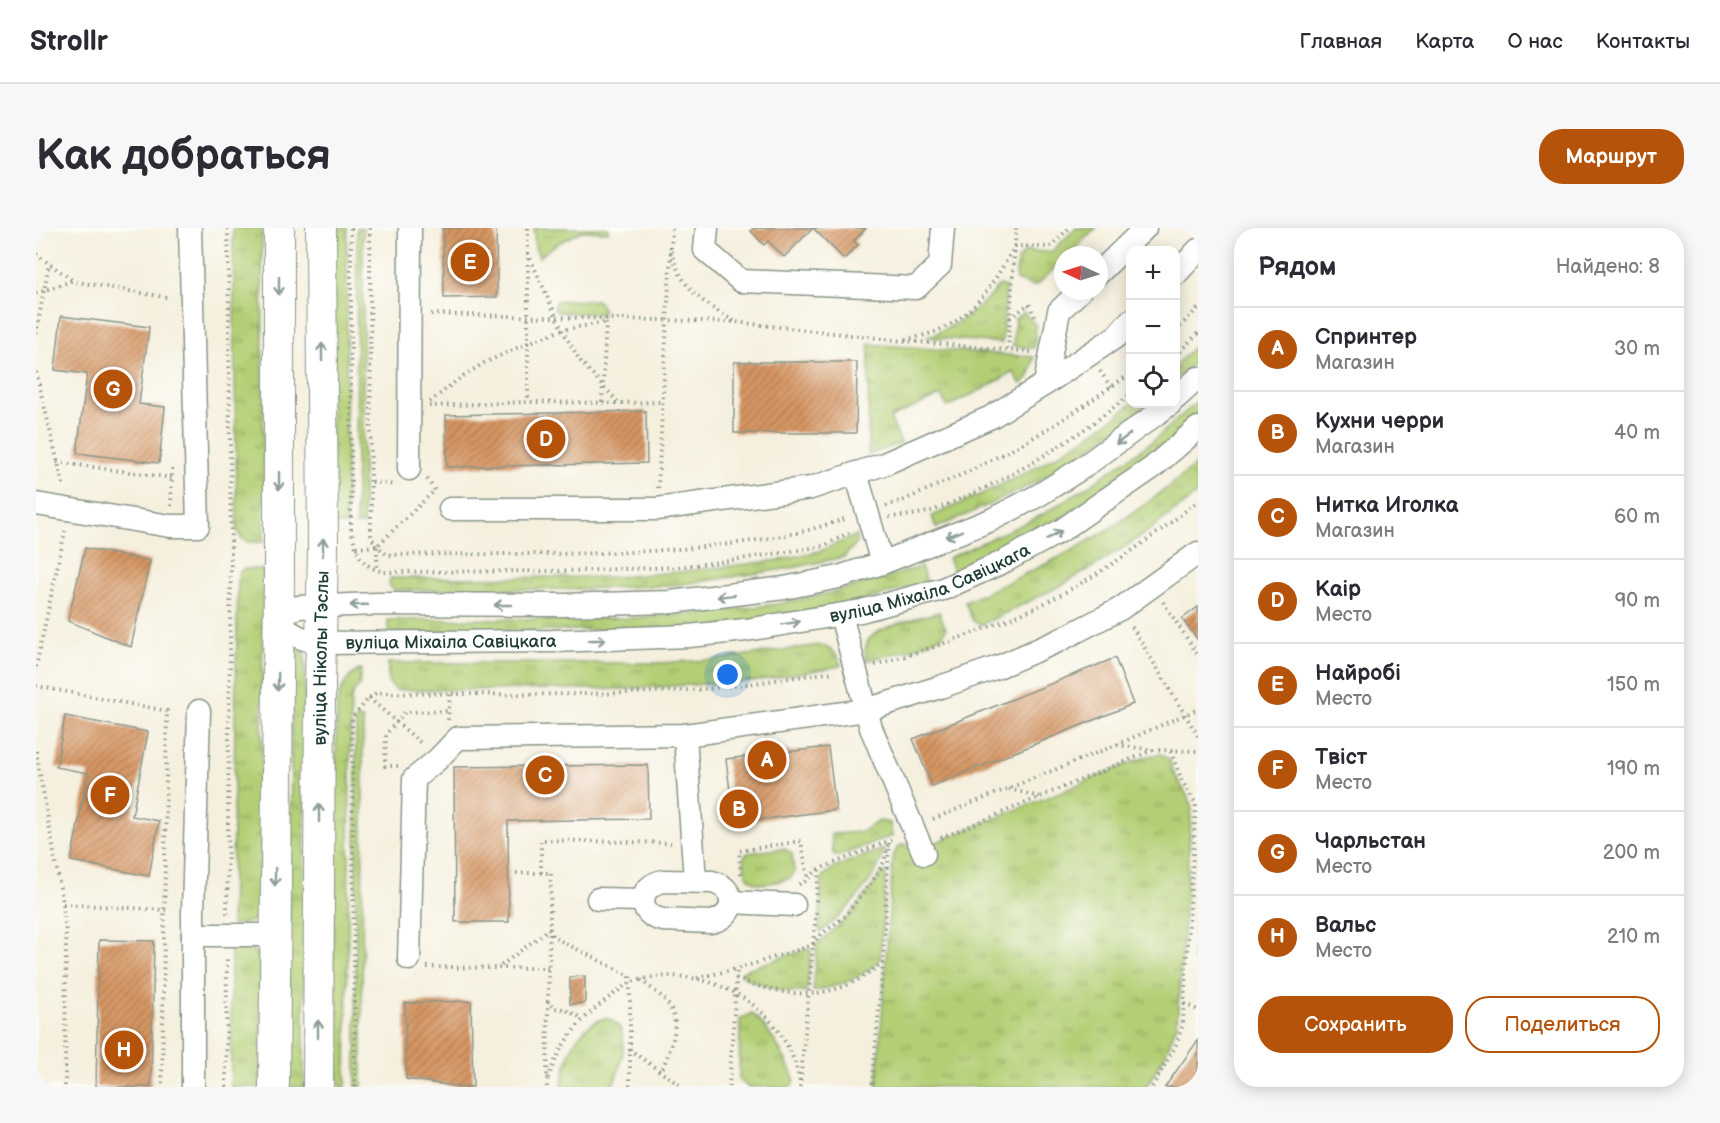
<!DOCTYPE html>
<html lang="ru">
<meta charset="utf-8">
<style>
body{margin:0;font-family:"Balsamiq Sans",sans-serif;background:#f7f7f7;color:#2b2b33}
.controls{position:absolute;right:18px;top:18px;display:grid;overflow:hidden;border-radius:12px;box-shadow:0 3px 15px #0003}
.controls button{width:54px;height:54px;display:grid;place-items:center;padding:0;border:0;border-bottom:2px solid #e1e1e2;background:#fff;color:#2b2b33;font:30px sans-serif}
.compass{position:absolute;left:1018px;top:18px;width:54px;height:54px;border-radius:50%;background:#fff;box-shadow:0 3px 15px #0003;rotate:274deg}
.you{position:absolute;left:692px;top:447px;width:21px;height:21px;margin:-15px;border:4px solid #fff;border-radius:50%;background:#1a73e8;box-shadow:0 0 0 9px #1a73e833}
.badge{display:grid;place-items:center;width:39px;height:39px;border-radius:50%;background:#b45309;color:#fff;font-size:20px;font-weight:700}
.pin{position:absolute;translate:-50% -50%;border:3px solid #fff;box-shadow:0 2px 6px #0006}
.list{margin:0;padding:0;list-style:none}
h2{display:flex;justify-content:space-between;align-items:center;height:78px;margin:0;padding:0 24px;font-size:26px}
h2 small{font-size:20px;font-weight:400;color:#7c7c81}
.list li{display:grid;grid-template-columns:39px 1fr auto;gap:18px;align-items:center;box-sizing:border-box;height:84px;padding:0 24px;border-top:2px solid #e1e1e2}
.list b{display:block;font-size:22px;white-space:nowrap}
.list p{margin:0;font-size:20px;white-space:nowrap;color:#7c7c81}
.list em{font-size:20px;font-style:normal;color:#7c7c81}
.actions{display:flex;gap:12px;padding:18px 24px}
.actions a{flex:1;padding:14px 0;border:2px solid #b45309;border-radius:24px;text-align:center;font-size:21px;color:#b45309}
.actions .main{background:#b45309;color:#fff}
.icon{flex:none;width:33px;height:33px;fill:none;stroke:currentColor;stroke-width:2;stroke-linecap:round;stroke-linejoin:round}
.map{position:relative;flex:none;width:1162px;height:859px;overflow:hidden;border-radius:24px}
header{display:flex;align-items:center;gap:36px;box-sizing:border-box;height:84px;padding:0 30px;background:#fff;border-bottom:2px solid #e1e1e2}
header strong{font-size:28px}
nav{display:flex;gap:33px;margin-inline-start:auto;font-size:21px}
.intro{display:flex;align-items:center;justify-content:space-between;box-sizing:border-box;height:144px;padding:0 36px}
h1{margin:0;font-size:42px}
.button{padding:15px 27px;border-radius:24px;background:#b45309;color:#fff;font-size:21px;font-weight:700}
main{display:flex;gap:36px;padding:0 36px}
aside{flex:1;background:#fff;border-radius:24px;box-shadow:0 3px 15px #0003}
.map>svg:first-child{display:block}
.grass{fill:url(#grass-tufts);stroke:#698654;stroke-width:1.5}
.pitch{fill:#b3cf75;stroke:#698654;stroke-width:1.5}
.building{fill:url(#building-hatch)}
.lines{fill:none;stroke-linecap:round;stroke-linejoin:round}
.minor-casing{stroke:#8a9689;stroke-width:25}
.major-casing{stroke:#8a9689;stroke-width:32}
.path{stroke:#8a9689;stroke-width:4;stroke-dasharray:1.5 4.5;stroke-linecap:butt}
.minor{stroke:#fff;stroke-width:22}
.major{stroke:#fff;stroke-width:30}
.oneway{stroke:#8f9e9a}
.labels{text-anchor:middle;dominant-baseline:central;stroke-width:6;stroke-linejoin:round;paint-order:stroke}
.street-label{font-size:18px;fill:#1f3d34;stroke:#fdfcf7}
</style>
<header>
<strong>Strollr</strong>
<nav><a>Главная</a><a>Карта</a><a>О нас</a><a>Контакты</a></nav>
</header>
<div class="intro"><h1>Как добраться</h1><a class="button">Маршрут</a></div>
<main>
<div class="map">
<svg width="1162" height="859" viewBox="0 0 1162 859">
<defs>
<pattern id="grass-tufts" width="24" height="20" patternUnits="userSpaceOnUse" patternTransform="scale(1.5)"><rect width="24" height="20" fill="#b3cf75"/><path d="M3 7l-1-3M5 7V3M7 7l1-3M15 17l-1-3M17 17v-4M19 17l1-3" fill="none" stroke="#91a961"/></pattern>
<pattern id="building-hatch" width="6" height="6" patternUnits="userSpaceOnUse" patternTransform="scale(1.5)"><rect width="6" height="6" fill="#d69562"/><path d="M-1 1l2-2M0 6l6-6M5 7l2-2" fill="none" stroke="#ad7b52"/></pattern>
</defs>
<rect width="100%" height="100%" fill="#fdfcf7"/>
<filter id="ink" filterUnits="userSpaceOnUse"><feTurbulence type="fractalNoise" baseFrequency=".0167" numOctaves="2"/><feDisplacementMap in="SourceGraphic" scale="12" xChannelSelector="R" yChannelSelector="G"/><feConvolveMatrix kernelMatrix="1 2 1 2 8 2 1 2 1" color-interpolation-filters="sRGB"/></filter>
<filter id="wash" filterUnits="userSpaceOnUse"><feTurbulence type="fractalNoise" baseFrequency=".008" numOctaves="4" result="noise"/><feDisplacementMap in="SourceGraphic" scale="24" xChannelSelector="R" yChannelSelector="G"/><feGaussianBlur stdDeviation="1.35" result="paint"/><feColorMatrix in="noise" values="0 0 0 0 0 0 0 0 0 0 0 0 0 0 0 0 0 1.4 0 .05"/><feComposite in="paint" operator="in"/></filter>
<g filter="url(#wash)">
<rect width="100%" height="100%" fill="#f5f0de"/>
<g class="grass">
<path d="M 197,0 L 226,0 L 228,314 C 213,314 206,317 201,301 Z"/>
<polygon points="296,0 311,0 310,297 295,297"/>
<polygon points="321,0 327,0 327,297 320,297"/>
<polygon points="498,0 572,0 572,4 545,3 519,17 503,29 499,19"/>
<polygon points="1040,0 1060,0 1032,27 1027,27 1027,32 1002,56 996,58 980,52 981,32 990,23 1015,24"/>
<path d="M 963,57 L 970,59 L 966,115 L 891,109 C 921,98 944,82 963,57 Z"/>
<polygon points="561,72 566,78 567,84 564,86 520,84 518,79 520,73"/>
<polygon points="988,84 1000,98 998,120 977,118 979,91"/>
<polygon points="1162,114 1162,131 1140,152 1140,137"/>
<path d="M 833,116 L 998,129 C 996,139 995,151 985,156 L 977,144 L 949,160 L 911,179 L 905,167 L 854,190 L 865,215 L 832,227 Z"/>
<polygon points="1162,173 1162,185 1140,213 1000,307 918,345 912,330 1004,288 1054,257 1117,213"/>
<path d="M 1095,176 L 1112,176 C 1079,202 1043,230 1005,251 C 971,270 936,284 900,300 L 896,288 C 965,259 1037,224 1095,176 Z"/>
<path d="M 1162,235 L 1162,265 L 1110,305 L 1062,336 L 1026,357 L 945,397 L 937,393 L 929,374 C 969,355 1010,338 1049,315 C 1089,293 1127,264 1162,235 Z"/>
<polygon points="821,307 820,316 808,329 756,340 641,357 545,361 358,362 353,357 354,350 577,349 642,344 744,332 784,323"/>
<polygon points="885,339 891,354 816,376 676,400 352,405 352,392 597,390 668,385 742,376 803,363"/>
<path d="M 208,341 L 227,341 L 225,678 C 222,695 210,696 195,697 L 202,349 L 204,344 Z"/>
<path d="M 903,384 L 910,401 L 906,408 L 876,421 L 830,433 C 828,426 829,416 834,410 C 846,397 886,389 903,384 Z"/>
<path d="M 785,417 C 797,421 802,426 805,438 L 719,453 L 587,461 L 360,462 L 352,454 L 352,435 L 622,435 L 674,432 Z"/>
<polygon points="261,420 268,424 269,428 268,859 252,859 256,421"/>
<path d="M 325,441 L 323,459 L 318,464 L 315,471 L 310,859 L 304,859 L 295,797 L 301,476 C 304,461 311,448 325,441 Z"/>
<polygon points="320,491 327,491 326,859 320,859"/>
<path d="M 1125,526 L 1134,533 L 1136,542 L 1156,576 L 1141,796 L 1129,827 L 1110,859 L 841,859 L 857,628 L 861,620 L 868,616 C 879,620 891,621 901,614 L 1112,528 Z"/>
<polygon points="843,593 854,595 856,608 803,628 797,626 795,606 825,604"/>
<path d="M 748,620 L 756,626 L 758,644 L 755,650 C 741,653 720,663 711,647 C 708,642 708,633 708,628 L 712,625 Z"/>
<path d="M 848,621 C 844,649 807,687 785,704 L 783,702 L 786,649 C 799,635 830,628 848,621 Z"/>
<path d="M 846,644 L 850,644 L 844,732 C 826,750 802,759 777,763 L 781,716 L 812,689 L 836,659 Z"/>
<path d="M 195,718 C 211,718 222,720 225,736 L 225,859 L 195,859 Z"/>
<path d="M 771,721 L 775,723 L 771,763 C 753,767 721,757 705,747 L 708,742 Z"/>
<path d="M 716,785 C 735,804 749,828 759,853 L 755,859 L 712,859 L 703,852 L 704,792 Z"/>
<path d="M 569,790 C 599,797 585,840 576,859 L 526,859 C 529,832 539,798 569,790 Z"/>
</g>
<polygon class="pitch" points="1162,639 1162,732 1157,732"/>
<g id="blocks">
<g class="building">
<polygon points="407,0 460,0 461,69 408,70"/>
<polygon points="718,0 830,0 818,13 822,17 808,31 777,0 748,29 732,13 728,17 715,3"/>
<polygon points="25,88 113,99 103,176 129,179 123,235 41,225 51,146 19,142"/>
<polygon points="698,134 821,134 820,205 698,205"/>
<polygon points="610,183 611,235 411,239 410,187"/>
<polygon points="49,320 114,333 95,419 32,393"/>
<polygon points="1162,379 1162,412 1146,391"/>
<polygon points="1079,430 1097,476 896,558 877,511"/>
<polygon points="29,488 112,504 96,588 123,593 113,648 35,633 52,545 20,539"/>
<polygon points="792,519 800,582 698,595 690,531"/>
<polygon points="612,537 613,591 472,593 473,694 419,694 418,539"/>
<polygon points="63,712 118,713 115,859 60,859"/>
<polygon points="549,748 549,775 534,776 534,749"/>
<polygon points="435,773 437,859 425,859 370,851 369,775"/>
<polygon points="1162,812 1162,859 1129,859"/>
</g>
</g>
</g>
<g filter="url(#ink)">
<use href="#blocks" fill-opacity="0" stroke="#8a9689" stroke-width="1.5"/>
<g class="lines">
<g class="minor-casing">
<g id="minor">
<polyline points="671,0 669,22 705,53 880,60 904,37 907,0"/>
<polyline points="1063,45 1109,0"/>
<polyline points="1140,46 1162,22"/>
<polyline points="1009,156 1023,83 1044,63"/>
<polyline points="1140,170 1162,150"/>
<path id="s1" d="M 1134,176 L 1046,240 L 1003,267 L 955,292 L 846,335 L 803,349 L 748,360 L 635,374 L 526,377 L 341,376 L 262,379 L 253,383 L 243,395 C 256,407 267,412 284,415 L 517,413 L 653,408 L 710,402 L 825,383 L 907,361 L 969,333 L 1026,302 L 1078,266 L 1116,240 L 1162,200"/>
<polyline points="373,241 374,0"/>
<polyline points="820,245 846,335"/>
<polyline points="0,276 134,298 162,298 154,0"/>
<polyline points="414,281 621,281 775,260 848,236 955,189 1009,156 1081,108 1094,93"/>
<polyline points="805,387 835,500 888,626"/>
<polyline points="649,507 659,653"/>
<path d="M 628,653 L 676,654 C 702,660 701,689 675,694 L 627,692 C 600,687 601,657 628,653 Z"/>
<polyline points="562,671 607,672"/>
<polyline points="695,674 758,677"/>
<polyline points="157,707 239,707"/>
<polyline points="373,731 378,551 402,531 422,510 649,507 830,482 904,459 962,439 1022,413 1084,381 1162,325"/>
<polyline points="157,859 157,683 163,483"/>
</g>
</g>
<g class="major-casing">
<g id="major">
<polyline points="238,859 243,347 243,0"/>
<path id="s2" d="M 282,859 L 284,455 L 287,321 L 285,0"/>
</g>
</g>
<g class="path">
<path d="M 315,0 L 315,302 C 322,325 322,338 349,344 L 531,343 L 641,339 L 692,333 L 788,318 L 816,303"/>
<path d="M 334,0 L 335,309 L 341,318 L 351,327 C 483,324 615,332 746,308 C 768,304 790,297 812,290"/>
<polyline points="492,0 492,174"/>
<path d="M 635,23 C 645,60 665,74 698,93"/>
<polyline points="492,25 526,102 545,134 583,175 627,174"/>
<polyline points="0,26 36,52"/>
<polyline points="0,65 36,53 134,70"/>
<polyline points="395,86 699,94 859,112 995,124"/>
<polyline points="974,90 993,76 999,89"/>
<polyline points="1140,103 1162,80"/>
<polyline points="0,106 13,35"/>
<path d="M 869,111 C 930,103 951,66 979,18 L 1014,19 L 1033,0"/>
<polyline points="972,121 980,0"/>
<polyline points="1140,128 1162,105"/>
<polyline points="1064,143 1075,159"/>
<polyline points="0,144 28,260"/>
<polyline points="394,174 424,150 448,135 492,115 526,102 570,94 571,90"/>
<polyline points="566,174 570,94"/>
<polyline points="393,178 492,174 583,175"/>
<polyline points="21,234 136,250"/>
<polyline points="391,251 400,264"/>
<polyline points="336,254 359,257"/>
<polyline points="622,260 636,0"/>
<polyline points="135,278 136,241"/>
<polyline points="850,278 868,272 934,243 977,221 1019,197 1094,146"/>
<path d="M 853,289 C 867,288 881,287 895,283 C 906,280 918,273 929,269 C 988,243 1044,207 1094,167"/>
<polyline points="341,319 341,342"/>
<polyline points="320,320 341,318 399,262"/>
<polyline points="1127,374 1162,427"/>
<polyline points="1096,399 1162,508"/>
<path d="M 839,437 C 892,422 943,404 994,382 C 1051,356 1113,313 1162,273"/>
<polyline points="0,439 29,303"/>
<polyline points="0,458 131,483 126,859"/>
<polyline points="333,470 387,517"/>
<polyline points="412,492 414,465"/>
<polyline points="1081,517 1117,522 1162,523"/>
<polyline points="0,523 27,676 30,706 29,859"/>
<polyline points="362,538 349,538 350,506 369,484 413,483"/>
<polyline points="973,561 1004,569"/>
<polyline points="897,591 1080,517 1162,481"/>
<polyline points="905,610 1117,522"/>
<polyline points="480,645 515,645 512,773 517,780 528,781 547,791"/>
<polyline points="505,645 505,612 635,615"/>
<polyline points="705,646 703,623 765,613 772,650"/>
<polyline points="763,656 767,655 783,641 858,611"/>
<polyline points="780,673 783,642"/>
<polyline points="27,676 130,682"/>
<polyline points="191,686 195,323 192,0"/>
<polyline points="391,739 462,740"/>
<polyline points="512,740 462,740 513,701 517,709 594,748 594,859"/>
<polyline points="661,750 701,741"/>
<path d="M 700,750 C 754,772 801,774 847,734"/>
<path d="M 605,752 C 613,759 623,765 630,773 C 648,796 634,821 625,844"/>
<polyline points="1148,776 1162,782"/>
<polyline points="593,821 646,859"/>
<path d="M 512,850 C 517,838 522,824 530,813 C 543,793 560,779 579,765 C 584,762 588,757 594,755 C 604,750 619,749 630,748 C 694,747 753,790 764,855"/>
<polyline points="190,859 191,727"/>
<path d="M 319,859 L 316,490 L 333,470 L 340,465 C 449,466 559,469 668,461 C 712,457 755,449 799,444"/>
<polyline points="511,859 512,774"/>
<polyline points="693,859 701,741 777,717 782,709 808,689 841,647 848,634 853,614 847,734 836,859"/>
<polyline points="764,859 780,684"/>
<polyline points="1116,859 1139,819 1147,796 1160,576 1146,553 1134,522"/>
</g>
<use href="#minor" class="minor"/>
<use href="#major" class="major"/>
</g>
<defs><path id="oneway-shaft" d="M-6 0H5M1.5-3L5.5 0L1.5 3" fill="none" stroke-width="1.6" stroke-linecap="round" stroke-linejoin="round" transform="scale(1.5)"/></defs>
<g class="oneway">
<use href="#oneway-shaft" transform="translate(243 58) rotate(90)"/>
<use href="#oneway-shaft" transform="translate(286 124) rotate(-90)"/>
<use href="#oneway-shaft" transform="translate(1087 211) rotate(144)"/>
<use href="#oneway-shaft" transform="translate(243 253) rotate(90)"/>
<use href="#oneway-shaft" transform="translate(918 306) rotate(158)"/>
<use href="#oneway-shaft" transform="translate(1018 307) rotate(-29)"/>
<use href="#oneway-shaft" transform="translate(287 319) rotate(-89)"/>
<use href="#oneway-shaft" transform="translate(690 368) rotate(173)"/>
<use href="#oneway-shaft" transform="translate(323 377) rotate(178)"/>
<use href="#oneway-shaft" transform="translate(467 377) rotate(-180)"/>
<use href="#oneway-shaft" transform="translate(755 395) rotate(-9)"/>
<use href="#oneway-shaft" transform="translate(561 412) rotate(-2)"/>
<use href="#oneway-shaft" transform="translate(242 454) rotate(91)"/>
<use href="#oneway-shaft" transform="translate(283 585) rotate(-90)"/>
<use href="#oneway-shaft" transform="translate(239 649) rotate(91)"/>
<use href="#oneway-shaft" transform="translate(282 801) rotate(-90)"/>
</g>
</g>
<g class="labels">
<g class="street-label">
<text stroke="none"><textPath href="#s1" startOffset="1608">вуліца Міхаіла Савіцкага</textPath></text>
<text stroke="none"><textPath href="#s1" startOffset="1122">вуліца Міхаіла Савіцкага</textPath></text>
<text stroke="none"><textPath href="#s2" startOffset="429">вуліца Ніколы Тэслы</textPath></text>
</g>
</g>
</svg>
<div class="controls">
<button>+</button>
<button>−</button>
<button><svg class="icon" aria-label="locate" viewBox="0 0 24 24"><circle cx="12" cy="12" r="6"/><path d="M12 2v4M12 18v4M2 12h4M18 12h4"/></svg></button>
</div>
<svg class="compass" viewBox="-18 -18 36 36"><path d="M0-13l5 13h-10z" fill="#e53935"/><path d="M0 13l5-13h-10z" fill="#7c7c81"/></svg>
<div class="you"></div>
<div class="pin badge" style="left:731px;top:532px">A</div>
<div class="pin badge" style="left:703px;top:581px">B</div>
<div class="pin badge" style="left:509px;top:547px">C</div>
<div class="pin badge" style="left:510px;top:211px">D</div>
<div class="pin badge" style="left:434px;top:34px">E</div>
<div class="pin badge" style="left:74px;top:567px">F</div>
<div class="pin badge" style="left:77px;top:161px">G</div>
<div class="pin badge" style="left:88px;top:822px">H</div>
</div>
<aside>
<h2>Рядом<small>Найдено: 8</small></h2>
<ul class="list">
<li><span class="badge">A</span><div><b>Спринтер</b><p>Магазин</p></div><em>30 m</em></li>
<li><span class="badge">B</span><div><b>Кухни черри</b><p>Магазин</p></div><em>40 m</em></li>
<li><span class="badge">C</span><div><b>Нитка Иголка</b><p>Магазин</p></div><em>60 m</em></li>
<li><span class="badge">D</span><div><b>Каір</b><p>Место</p></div><em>90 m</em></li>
<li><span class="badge">E</span><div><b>Найробі</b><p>Место</p></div><em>150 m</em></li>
<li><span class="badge">F</span><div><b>Твіст</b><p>Место</p></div><em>190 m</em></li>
<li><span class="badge">G</span><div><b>Чарльстан</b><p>Место</p></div><em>200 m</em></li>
<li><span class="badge">H</span><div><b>Вальс</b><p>Место</p></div><em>210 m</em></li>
</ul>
<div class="actions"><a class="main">Сохранить</a><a>Поделиться</a></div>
</aside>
</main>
